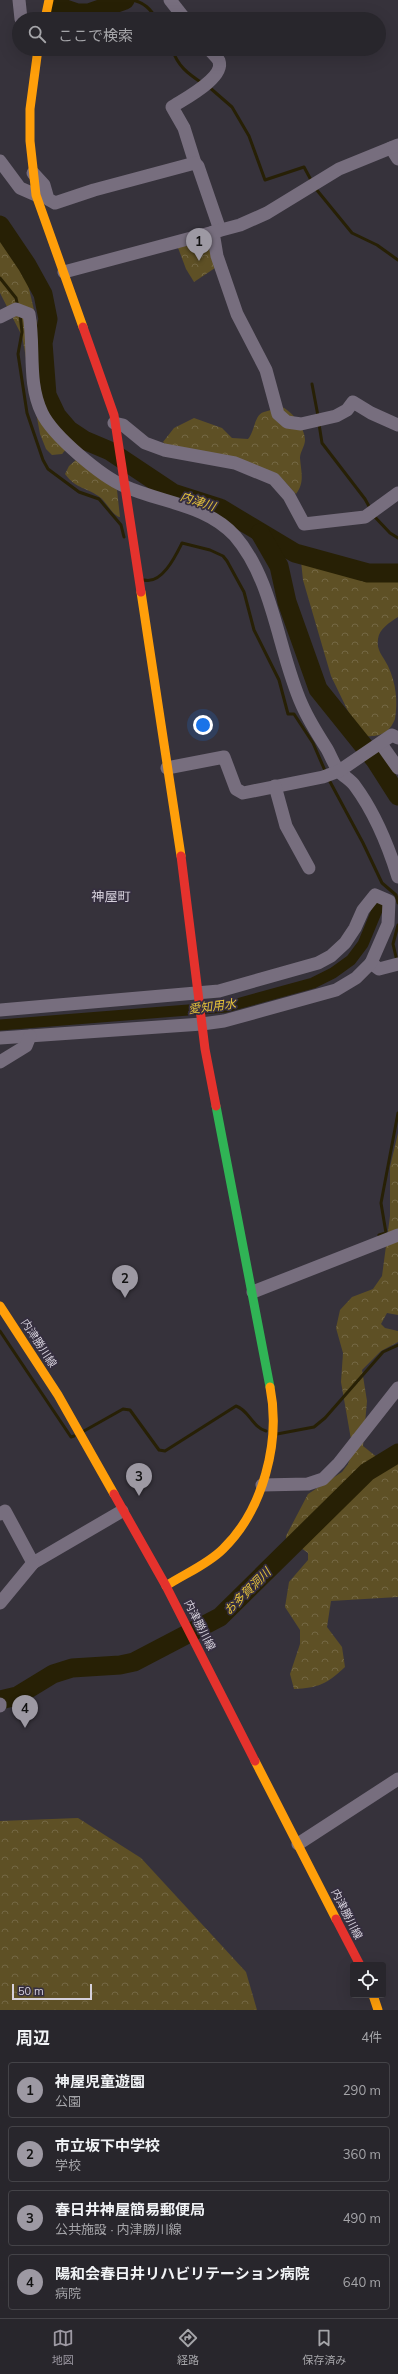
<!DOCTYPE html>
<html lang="ja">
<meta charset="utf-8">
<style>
body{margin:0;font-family:Mulish,"Noto Sans JP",sans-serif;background:#343238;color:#f1f3f6}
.controls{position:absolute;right:12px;bottom:12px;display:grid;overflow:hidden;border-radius:4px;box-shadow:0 4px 16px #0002}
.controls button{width:36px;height:36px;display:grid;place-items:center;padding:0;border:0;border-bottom:1px solid #444348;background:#28262c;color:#f1f3f6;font:20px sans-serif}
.scale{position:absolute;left:12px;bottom:10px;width:80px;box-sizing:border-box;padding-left:4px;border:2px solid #d5d0db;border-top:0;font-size:11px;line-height:14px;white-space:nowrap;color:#d5d0db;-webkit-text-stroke:3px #352e3f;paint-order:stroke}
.you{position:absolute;left:203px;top:725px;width:14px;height:14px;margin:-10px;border:3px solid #fff;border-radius:50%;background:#1a73e8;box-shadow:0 0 0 6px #1a73e833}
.badge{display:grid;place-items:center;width:26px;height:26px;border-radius:50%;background:#9d99a3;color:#111;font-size:13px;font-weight:700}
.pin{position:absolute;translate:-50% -33px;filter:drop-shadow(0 1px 2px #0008)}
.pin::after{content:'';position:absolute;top:21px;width:14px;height:12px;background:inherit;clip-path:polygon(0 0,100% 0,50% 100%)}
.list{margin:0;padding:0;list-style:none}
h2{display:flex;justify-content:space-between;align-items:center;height:52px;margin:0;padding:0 16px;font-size:17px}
h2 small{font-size:13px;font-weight:400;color:#a5a5a9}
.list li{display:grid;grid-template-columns:26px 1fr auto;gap:12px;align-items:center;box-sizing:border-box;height:56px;margin:0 8px 8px;padding:0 8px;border:1px solid #444348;border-radius:4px}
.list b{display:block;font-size:15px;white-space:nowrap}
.list p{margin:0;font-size:13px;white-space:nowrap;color:#a5a5a9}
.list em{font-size:13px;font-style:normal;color:#a5a5a9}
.icon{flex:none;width:22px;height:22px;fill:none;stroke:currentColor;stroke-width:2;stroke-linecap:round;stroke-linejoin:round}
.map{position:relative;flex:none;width:398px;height:2010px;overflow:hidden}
.search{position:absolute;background:#28262c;box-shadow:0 4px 16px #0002;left:12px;right:12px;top:12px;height:44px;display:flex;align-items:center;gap:10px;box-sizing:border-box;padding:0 14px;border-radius:22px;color:#a5a5a9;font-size:15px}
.sheet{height:308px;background:#28262c}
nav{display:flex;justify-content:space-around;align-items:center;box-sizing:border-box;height:56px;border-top:1px solid #444348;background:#28262c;font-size:11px;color:#a5a5a9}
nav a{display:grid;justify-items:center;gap:2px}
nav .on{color:#9d99a3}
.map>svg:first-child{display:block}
.forest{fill:url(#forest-crowns)}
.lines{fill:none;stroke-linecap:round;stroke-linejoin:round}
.stream{stroke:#272005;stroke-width:3}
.canal{stroke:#272005;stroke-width:11}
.river{stroke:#272005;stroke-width:19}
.street{stroke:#776e7e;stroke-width:13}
.fast{stroke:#30b455;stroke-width:9}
.slow{stroke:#ff9f0a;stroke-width:9}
.jam{stroke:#e5322d;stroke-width:9}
.labels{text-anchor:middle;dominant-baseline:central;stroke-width:3.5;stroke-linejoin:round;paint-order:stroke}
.street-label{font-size:11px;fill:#d5d0db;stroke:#352e3f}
.water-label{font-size:12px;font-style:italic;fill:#e5c23a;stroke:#352e3f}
.quarter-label{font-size:13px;fill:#d5d0db;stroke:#352e3f}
</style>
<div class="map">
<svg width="398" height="2010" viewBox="0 0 398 2010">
<defs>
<pattern id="forest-crowns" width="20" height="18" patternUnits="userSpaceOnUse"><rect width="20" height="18" fill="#5e5025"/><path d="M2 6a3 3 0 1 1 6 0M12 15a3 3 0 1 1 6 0" fill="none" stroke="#746844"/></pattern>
</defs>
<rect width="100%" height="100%" fill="#36323b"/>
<g class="forest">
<polygon points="0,233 24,267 37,323 42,365 52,399 71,437 68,447 62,454 52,455 46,449 40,434 22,336 0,293"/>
<polygon points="208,236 218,266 194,282 186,269 177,245"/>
<path d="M 280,406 C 291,410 305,427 305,440 C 305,446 300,452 300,458 C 301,472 305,482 296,494 L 286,483 L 167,446 L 163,442 L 174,428 L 194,418 L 222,428 L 232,438 L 248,439 C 255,431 254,415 264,412 C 270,410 275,409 280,406 Z"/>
<path d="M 77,459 L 112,483 L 117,490 L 120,517 C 113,516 107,503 101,498 C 87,487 77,490 65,474 L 69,466 Z"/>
<path d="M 310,549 L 343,557 L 382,581 L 398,578 L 398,617 C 390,622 379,629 378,639 C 376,650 383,656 388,666 C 396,683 398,701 395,719 C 388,736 377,737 360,736 L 331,676 L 303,580 L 301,561 Z"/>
<path d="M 398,1133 L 398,1315 L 387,1313 L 381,1324 L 385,1328 L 398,1331 L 398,1342 L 381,1351 L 362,1370 L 367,1401 L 363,1446 L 388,1466 L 398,1459 L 398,1597 L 331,1601 L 327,1627 L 342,1647 L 345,1667 C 327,1684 318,1688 294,1689 L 290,1674 L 300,1644 L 300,1630 L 285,1607 L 289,1582 L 308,1560 L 308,1553 L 297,1545 L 286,1545 L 286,1536 L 308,1494 L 342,1472 L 348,1464 L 353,1451 L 341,1382 L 343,1353 L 336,1328 L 340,1310 L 352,1297 L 373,1289 L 382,1276 L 390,1216 L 390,1167 Z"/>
<polygon points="78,1818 141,1858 246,1972 257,2010 0,2010 0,1821"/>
</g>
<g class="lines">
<g class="stream">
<path d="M 132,0 C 144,2 150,9 157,19"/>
<path d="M 172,49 C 178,66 187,73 202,83"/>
<polyline points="209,87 232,107 249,136 265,180 304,167 311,180"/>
<polyline points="316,189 352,233 377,245 398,260"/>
<polyline points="0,278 16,298 18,307"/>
<polyline points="20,314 22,332 18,354 27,413 43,460 48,469 79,492 99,499 121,525 124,537"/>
<polyline points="312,384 318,416"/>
<polyline points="319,424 322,443 365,499 371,510"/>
<polyline points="373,515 390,533 398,538"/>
<path d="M 144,580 C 162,585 176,555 182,543 L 210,550 L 223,556 L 227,561 L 244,592 L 254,630 L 279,680 L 288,714 L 294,714 L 313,743 L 326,773"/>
<polyline points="328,778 363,843 382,883 396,895 398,903"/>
<polyline points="397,961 393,944 398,925"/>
<polyline points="380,1238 379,1235 386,1233 381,1203 398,1113"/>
<polyline points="0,1331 71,1437 74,1436"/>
<path d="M 84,1431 L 123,1409 L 130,1410 L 159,1450 L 165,1451 L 236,1406 C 249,1410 252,1427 266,1431"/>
<polyline points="277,1434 314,1427 325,1418 383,1352 398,1345"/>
</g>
<polyline class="canal" points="0,1025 226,1007 313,983 333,973 351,960 363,944 380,903"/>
<g class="river">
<polyline points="54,5 77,13 89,13 125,0"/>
<polyline points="0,225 27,265 43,294 48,319 43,343 47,395 57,416 69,430 84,440 110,451 173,493 220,508 295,553 368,573 398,573"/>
<polyline points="260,533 279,566 287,602 318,689 375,760 398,796"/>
<polyline points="0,1700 17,1696 53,1674 72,1668 120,1665 134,1662 220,1617 367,1472 398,1453"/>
</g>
<g class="street">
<polyline points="19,0 21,19"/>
<polyline points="170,0 185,19"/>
<polyline points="391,148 398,159"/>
<polyline points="0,161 20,188 36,195"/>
<path d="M 195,163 L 184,128 L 172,107 C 184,99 225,78 219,61 C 217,57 212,53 209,49"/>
<polyline points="33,173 44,185 48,199 55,203 94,190 195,163 198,166 220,230"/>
<polyline points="213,232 217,256 237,314 266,370 278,414 287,422 301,424 336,416 347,410 353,402 371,413 398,425"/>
<polyline points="64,272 240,225 267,213 339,169 398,145"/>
<path d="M 0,317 L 16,309 L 29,314 C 35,347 27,382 42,413 C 53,436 101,476 124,486 C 161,503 206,504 235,536 C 274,581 278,652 302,705 C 309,721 318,735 327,749 C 331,756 334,765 339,771 C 344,777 351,780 355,786 C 375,813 388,845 398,877"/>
<polyline points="114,423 123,425 145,443 164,450 235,463 274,479 289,496 304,524 365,517 398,493"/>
<polyline points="381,744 398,768"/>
<polyline points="167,768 224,757 236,789 243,793 323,777 339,771 392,735 398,738"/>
<polyline points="275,786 286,826 309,868"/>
<polyline points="371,963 379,969 398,964"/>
<polyline points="0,1010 219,991 318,963 331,956 345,943 355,928 363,910 375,895 389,901 388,924 371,963 356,978 336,990 224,1021 202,1024 0,1038"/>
<polyline points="0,1062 26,1046 30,1036"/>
<polyline points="253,1292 398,1235"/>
<polyline points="262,1485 308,1484 323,1479 339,1463 398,1388"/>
<polyline points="0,1514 5,1511 33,1563 122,1511"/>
<polyline points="0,1603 33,1563"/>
<polyline points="0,1704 0,1706"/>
<polyline points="298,1844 398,1779"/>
</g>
<polyline class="fast" points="216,1106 270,1387"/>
<g class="slow">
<polyline points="45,19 49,0"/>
<polyline points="38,49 30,109 30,141 36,195 83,327"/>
<polyline points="141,592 181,856"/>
<polyline points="0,1306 58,1395 114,1494"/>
<path d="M 166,1586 C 184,1574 207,1565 223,1549 C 263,1510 281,1442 270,1387"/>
<polyline points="255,1761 336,1919"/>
<polyline points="373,1995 378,2010"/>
</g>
<g class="jam">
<polyline points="83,327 114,415 141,592"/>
<polyline points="181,856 205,1049 216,1106"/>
<polyline points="114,1494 166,1586 255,1761"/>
<polyline points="336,1919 360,1965"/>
</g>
</g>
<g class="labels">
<g class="street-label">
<text transform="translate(39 1343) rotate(57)">内津勝川線</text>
<text transform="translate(200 1625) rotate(63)">内津勝川線</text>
<text transform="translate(347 1914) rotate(63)">内津勝川線</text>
</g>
<g class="water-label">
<text transform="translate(198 501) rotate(18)">内津川</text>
<text transform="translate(212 1006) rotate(-7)">愛知用水</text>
<text transform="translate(247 1591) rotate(-45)">お多賀洞川</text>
</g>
<g class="quarter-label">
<text x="111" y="896">神屋町</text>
</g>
</g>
</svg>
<div class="controls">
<button><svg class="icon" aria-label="locate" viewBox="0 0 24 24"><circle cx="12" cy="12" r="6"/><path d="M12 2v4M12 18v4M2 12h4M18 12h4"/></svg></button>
</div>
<div class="scale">50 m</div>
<div class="you"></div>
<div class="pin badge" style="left:199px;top:261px">1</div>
<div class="pin badge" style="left:125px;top:1298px">2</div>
<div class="pin badge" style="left:139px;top:1496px">3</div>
<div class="pin badge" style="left:25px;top:1728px">4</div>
<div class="search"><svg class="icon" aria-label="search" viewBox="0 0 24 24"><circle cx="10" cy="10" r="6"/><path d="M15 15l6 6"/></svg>ここで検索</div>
</div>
<section class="sheet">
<h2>周辺<small>4件</small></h2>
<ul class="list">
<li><span class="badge">1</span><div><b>神屋児童遊園</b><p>公園</p></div><em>290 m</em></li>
<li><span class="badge">2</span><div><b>市立坂下中学校</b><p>学校</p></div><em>360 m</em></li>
<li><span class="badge">3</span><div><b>春日井神屋簡易郵便局</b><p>公共施設 · 内津勝川線</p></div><em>490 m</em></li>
<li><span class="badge">4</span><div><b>陽和会春日井リハビリテーション病院</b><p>病院</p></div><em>640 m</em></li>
</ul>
</section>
<nav>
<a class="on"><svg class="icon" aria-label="map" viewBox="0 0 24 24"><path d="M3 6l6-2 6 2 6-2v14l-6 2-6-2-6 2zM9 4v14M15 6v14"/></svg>地図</a>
<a><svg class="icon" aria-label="directions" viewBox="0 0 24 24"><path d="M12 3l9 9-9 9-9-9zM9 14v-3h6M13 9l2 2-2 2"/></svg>経路</a>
<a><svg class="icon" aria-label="saved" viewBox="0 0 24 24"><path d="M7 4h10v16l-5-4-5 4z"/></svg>保存済み</a>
</nav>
